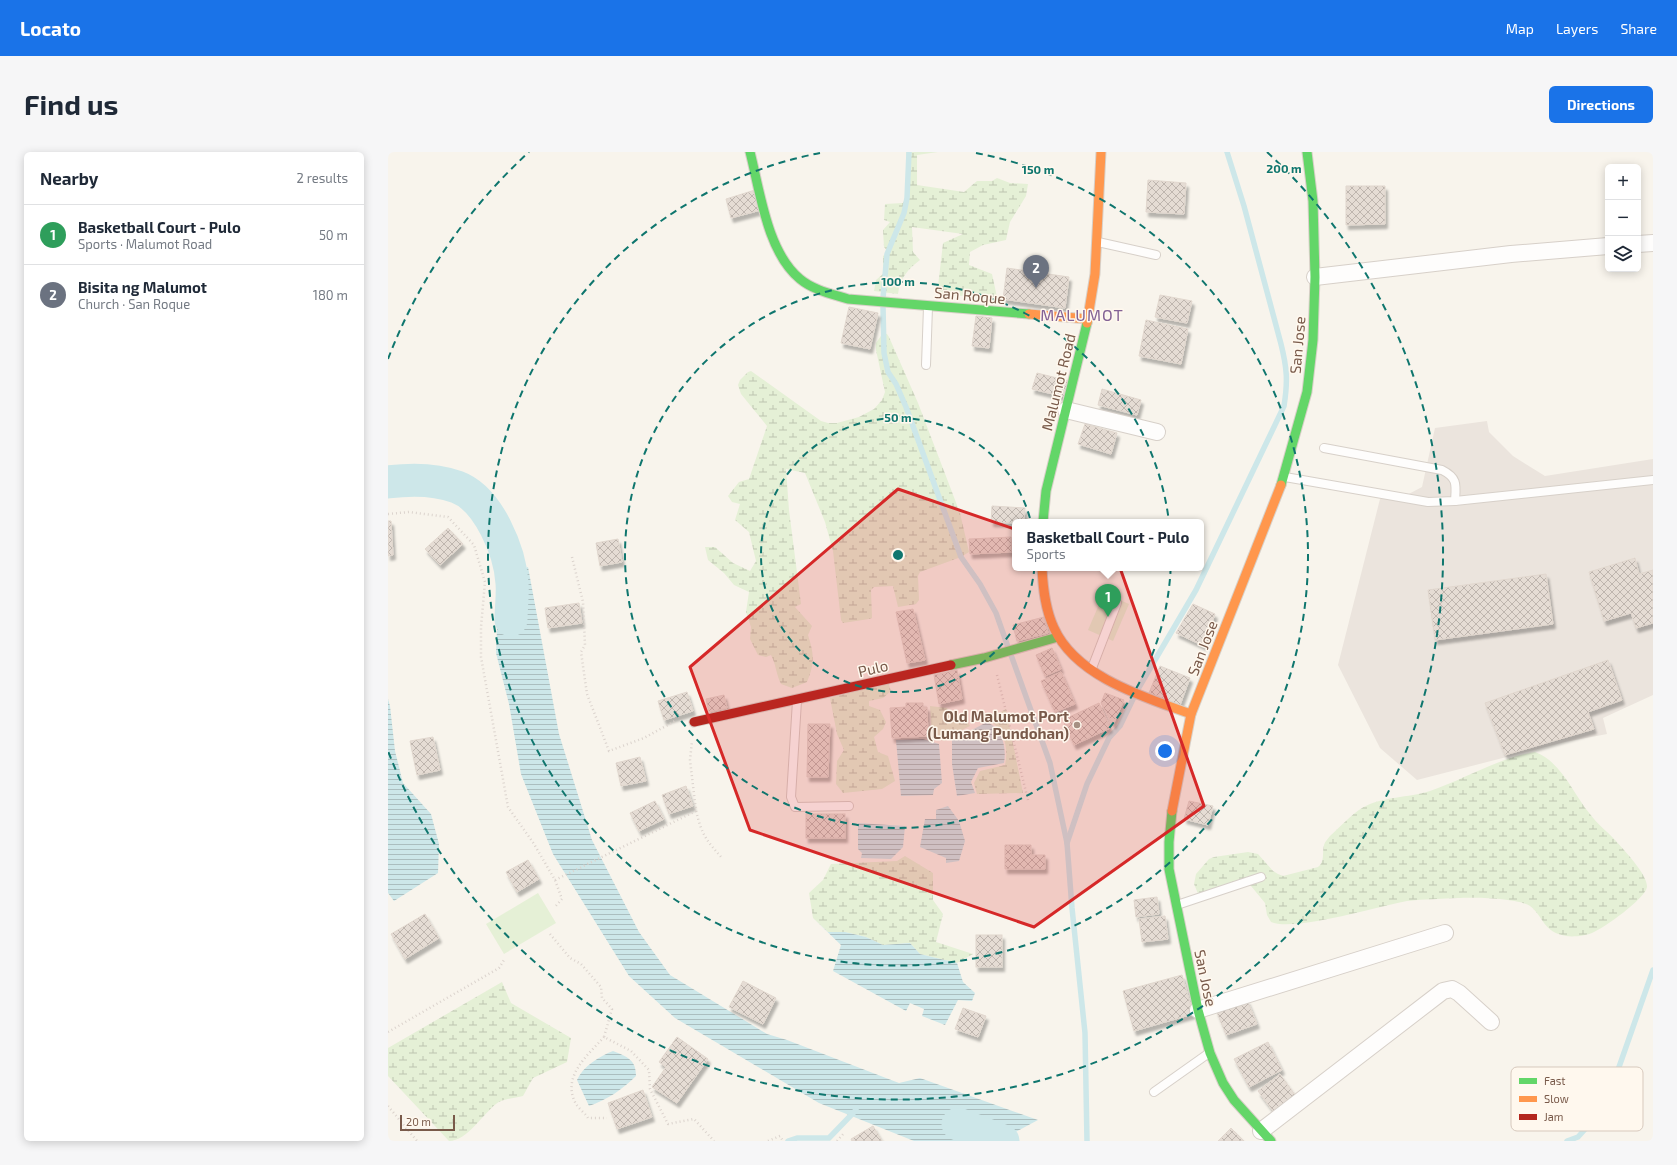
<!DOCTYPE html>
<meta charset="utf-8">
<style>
body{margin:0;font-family:"Exo 2",sans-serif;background:#f6f6f7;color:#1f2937}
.controls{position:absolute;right:12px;top:12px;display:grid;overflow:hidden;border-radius:6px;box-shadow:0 2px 10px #0003}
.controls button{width:36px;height:36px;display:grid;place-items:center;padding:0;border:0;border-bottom:1px solid #e0e1e3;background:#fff;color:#1f2937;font:20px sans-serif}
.scale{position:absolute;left:12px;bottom:10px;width:55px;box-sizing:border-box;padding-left:4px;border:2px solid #795a4a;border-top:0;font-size:11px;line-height:14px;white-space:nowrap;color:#795a4a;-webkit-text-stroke:3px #fff8ee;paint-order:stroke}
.you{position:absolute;left:777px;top:599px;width:14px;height:14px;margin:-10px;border:3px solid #fff;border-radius:50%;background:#1a73e8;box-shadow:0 0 0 6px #1a73e833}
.badge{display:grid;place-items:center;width:26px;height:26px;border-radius:50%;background:#1a73e8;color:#fff;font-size:13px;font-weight:700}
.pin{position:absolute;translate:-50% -33px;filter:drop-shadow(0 1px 2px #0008)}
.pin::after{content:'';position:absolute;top:21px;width:14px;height:12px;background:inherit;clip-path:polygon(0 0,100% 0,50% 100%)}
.popup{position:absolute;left:624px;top:367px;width:192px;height:52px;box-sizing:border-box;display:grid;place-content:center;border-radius:6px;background:#fff;filter:drop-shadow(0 1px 3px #0005);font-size:13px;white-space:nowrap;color:#747a83}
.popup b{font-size:15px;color:#1f2937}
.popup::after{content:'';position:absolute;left:50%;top:100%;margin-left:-8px;border:8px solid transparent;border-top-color:#fff}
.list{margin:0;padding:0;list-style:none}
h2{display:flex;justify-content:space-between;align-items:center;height:52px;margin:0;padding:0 16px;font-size:17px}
h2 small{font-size:13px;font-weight:400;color:#747a83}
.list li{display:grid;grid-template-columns:26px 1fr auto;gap:12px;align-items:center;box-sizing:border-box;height:60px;padding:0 16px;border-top:1px solid #e0e1e3}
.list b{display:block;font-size:15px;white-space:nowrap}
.list p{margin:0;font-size:13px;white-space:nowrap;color:#747a83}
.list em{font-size:13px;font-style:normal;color:#747a83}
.icon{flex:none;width:22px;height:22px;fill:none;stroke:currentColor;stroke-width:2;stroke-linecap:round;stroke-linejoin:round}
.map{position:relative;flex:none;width:1265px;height:989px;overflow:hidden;border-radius:6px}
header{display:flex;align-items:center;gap:24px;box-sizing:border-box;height:56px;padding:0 20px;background:#1a73e8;color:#fff}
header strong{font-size:19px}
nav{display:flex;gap:22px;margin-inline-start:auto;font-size:14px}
.intro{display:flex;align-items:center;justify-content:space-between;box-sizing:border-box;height:96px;padding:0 24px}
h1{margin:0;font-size:28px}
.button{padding:10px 18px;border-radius:6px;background:#1a73e8;color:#fff;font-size:14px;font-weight:700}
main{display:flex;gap:24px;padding:0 24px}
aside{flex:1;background:#fff;border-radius:6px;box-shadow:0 2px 10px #0003}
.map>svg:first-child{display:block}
.industrial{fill:#ebe4dd}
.wetland{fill:url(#wetland-marsh)}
.pitch{fill:#e5f0d6}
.water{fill:url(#water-rules)}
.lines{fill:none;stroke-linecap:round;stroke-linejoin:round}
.stream{stroke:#cde7e9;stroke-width:5.5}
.river{stroke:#cde7e9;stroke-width:33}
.building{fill:url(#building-cross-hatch);stroke:#e1d7ce;filter:url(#shadow)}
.lane-casing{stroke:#d7d0c9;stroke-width:10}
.street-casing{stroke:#d7d0c9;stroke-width:18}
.fast-casing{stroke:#d8d0c8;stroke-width:11}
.slow-casing{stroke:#d8d0c8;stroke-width:11}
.jam-casing{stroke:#d8d0c8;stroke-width:11}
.path{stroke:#dbd3cd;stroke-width:2.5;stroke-dasharray:1 3;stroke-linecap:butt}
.lane{stroke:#fefdfc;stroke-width:8}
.street{stroke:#fefdfc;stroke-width:16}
.fast{stroke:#63d668;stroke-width:9}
.slow{stroke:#ff974d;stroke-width:9}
.jam{stroke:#b3261e;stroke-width:9}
.marked{fill:#d62828;fill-opacity:0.2;stroke:#d62828;stroke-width:3;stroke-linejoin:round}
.ring{fill:none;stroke:#0f766e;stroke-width:2;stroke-dasharray:7 5}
.poi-dot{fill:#a59083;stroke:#fff8ee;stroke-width:1.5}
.labels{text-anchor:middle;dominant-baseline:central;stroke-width:3;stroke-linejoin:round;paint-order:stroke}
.street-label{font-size:15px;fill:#795a4a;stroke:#fff8ee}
.poi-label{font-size:15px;font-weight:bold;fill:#795a4a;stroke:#fff8ee;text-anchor:end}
.neighbourhood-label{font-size:16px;letter-spacing:1px;fill:#836295;stroke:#fff8ee}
.key{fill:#fff8ee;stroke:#d7c9bd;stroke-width:1}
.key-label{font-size:11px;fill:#795a4a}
.centre{fill:#0f766e;stroke:#fff8ee;stroke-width:2}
.ring-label{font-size:12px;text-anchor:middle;font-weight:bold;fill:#0f766e;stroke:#fff8ee;stroke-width:3;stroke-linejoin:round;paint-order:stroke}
</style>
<header>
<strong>Locato</strong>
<nav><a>Map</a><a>Layers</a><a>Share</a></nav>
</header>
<div class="intro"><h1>Find us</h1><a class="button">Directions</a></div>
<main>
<aside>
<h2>Nearby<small>2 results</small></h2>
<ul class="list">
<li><span class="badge" style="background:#2e9e5b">1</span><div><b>Basketball Court - Pulo</b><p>Sports · Malumot Road</p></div><em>50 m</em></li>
<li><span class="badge" style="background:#6b7280">2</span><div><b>Bisita ng Malumot</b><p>Church · San Roque</p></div><em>180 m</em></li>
</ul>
</aside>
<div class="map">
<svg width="1265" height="989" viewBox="0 0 1265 989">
<defs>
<pattern id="wetland-marsh" width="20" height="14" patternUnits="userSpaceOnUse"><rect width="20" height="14" fill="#e5f0d6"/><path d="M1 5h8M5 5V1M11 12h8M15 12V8" fill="none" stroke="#bec5b0"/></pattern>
<pattern id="water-rules" width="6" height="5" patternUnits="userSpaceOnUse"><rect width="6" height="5" fill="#cde7e9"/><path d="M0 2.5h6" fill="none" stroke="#abbebf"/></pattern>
<pattern id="building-cross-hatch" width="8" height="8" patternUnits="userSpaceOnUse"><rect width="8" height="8" fill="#e5dcd4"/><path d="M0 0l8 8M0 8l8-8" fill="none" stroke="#beb5ae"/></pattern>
<filter id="shadow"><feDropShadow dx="2.5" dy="4.5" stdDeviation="1" flood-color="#0004"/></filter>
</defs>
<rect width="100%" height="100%" fill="#f8f4ec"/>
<polygon class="industrial" points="1099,269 1101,280 1125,304 1157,324 1265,307 1265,543 1215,566 1219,582 1177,590 1029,628 992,596 950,513 992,347 1015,345 1034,335 1047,276"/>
<g class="wetland">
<path d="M 518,0 L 550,0 L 529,3 L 529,33 L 576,40 L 589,29 L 604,29 L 609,26 L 622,31 L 640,32 L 638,44 L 622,70 L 618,88 L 595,93 L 582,100 L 581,113 L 604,122 L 609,145 L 549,143 L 555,91 L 575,82 L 524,75 L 525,100 L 532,108 C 520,117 512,126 510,142 L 486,139 L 488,128 L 495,122 L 495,104 L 500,100 L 496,95 L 495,78 L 502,70 L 496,68 L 497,52 L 515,51 L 522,34 Z"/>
<path d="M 495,181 L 499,182 L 501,185 L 530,251 L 556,319 L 572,361 L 581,400 L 573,405 L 532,420 L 530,424 L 531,448 L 528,452 L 510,455 L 505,434 L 486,435 L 483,438 L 484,466 L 481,467 L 455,471 L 453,468 L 445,399 L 437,370 L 417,321 L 398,317 L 401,358 L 413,452 L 407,455 L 424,474 L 420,483 C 426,502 427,511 419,530 L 404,536 L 393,532 C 388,522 388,512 383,503 L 378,505 L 370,503 L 362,487 L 363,475 L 358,460 L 361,440 L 346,433 L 336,421 L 320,408 L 317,395 L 327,395 L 345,411 L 362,419 L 368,409 L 361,380 L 347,368 L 352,352 L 344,350 L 340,344 L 351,330 L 361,327 L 379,274 L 353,242 L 350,233 L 352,228 L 360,220 L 363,219 L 433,269 L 440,271 L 449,271 L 471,265 L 486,257 L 494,248 L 497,240 L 488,198 L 488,191 Z"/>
<polygon points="500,530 503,539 495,546 481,549 481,554 492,558 498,570 495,577 486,585 490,600 500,604 507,629 494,637 455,641 448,632 449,609 456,598 449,582 442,546"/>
<polygon points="542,554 559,556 565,568 577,565 582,574 561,584 557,589 544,586"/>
<path d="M 618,557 L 635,641 L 589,642 L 586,631 L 592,619 L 617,613 C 621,595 616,578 600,567 Z"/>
<path d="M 1147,600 C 1174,610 1185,642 1202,662 C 1209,672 1219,679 1227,688 C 1235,697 1260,723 1259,735 C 1257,747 1216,776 1204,781 C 1197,784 1185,785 1178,784 C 1155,780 1156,765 1142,754 C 1131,746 1085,745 1070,746 C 1054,747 1036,747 1019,749 C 991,754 906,780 883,770 L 879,763 L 877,751 L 863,734 L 857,733 L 811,744 L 806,732 L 808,722 L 821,707 L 826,705 L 860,700 L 870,702 L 885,719 L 890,722 L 895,724 L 930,715 C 937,710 934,701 936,693 C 937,689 940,687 942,684 C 952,675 963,663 974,656 C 995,644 1020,646 1042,639 C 1077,627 1110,606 1147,600 Z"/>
<polygon points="517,704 545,721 545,748 555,762 548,790 585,802 569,811 532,802 522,791 495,793 478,785 457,780 440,780 425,766 421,741 435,728 443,712 509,709"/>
<path d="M 114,830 L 123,851 L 183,886 L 179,910 L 145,926 L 135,944 C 127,946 114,947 108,952 C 95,962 79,989 61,989 L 0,924 L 0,896 Z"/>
</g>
<g class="pitch">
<polygon points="716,441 741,452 725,489 700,478"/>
<polygon points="150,741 168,771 116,802 98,772"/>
</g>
<g class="water">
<polygon points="140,415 171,582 204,688 251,780 282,823 379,882 399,888 511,931 532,926 650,968 611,989 526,989 431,951 287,866 241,824 165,702 133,622 121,552 108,501 111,430"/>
<polygon points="0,547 2,554 7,599 15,631 43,662 51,692 50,721 6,749 0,741"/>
<path d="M 599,570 C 602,572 607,574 609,577 C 616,586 618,600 616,611 L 590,616 L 583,630 L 587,641 L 569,644 L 564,612 L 564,586 L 582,579 Z"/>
<polygon points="535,587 551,592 554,631 546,637 545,643 513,644 508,588"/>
<polygon points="560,654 571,669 577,689 571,709 558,711 558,706 532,695 537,667 548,667 548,658"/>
<polygon points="470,671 517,674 515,695 503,707 473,706 474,701 470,697"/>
<polygon points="425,766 440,780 457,780 478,785 495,793 522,791 532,802 569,811 575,830 587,841 584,849 570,848 557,873 534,864 536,857 522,851 518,859 445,819 453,793"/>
<path d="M 225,899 C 239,905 248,907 248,924 C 235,937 219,948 201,954 L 189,928 C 195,914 212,904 225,899 Z"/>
</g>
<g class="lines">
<g class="stream">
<polyline points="495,146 499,102 516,61 519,46 521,0"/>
<polyline points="495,154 496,201 500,220 508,232 518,255 573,405 592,432 608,461 620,495"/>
<polyline points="623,503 662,611 679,691 684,756 697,881 699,989"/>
<path d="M 750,537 L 808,438 L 896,254 C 900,229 899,216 893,192 L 856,54 L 839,0"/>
<polyline points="679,691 699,632 721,586 732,574 746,545"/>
<polyline points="400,989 409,986 441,986 468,958"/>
<polyline points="1179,989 1190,985 1217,955 1265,818"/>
</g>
<g class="river">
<path d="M 0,330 C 23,327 47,327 69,335 C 101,347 122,400 124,431 C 125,443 123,456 123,468"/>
<polyline points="570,972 615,989"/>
</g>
</g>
<g class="building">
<polygon points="760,28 798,31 796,62 758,60"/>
<polygon points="958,34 997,34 997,72 958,73"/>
<polygon points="367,38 373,58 343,66 338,47"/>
<polygon points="619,116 681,125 677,156 615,147"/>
<polygon points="772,143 804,149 799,171 767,165"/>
<polygon points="461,155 490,161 482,197 453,191"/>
<polygon points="588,164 604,166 601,196 584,194"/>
<polygon points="758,168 800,177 793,212 751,204"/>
<polygon points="649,221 681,229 677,245 644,237"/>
<polygon points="714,237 753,248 749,263 710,253"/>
<polygon points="697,272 729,281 723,302 690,292"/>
<polygon points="604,354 637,356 636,370 627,370 627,371 603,370"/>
<polygon points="0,369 3,369 5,403 0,404"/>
<polygon points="60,376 75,392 52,413 37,397"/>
<polygon points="623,385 624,400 582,402 581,387"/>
<polygon points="230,387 234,410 212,414 208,391"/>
<polygon points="1247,406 1251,422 1265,418 1265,471 1248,476 1243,461 1216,469 1201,420"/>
<polygon points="1158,422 1165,472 1047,488 1040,438"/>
<polygon points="191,451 194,471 160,476 157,456"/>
<polygon points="805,452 827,462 816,494 788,481"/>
<polygon points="525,457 537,508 519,511 508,460"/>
<polygon points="656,465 660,481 629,489 625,473"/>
<polygon points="664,496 673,517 657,524 648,503"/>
<polygon points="1220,508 1234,548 1200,560 1206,577 1117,603 1097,551"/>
<polygon points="772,514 802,526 792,553 761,541"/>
<polygon points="569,518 574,547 551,552 546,523"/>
<polygon points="673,520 687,552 667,560 653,529"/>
<polygon points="299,540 305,559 276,568 270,549"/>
<polygon points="717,541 736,548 725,573 713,551"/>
<polygon points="336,543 339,556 321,560 318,547"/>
<polygon points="518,551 535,551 535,555 539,555 540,584 504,586 502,556 518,555"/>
<polygon points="711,551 722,576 686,593 675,568"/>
<polygon points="420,572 442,572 440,625 419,625"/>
<polygon points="45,585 52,618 29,623 22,589"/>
<polygon points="252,605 258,629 233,634 228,611"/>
<polygon points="298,634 305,654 281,662 274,643"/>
<polygon points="267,649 276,667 251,679 242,661"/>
<polygon points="801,649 825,654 820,673 796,667"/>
<rect x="418" y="662" width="39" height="24"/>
<polygon points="617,693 643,693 643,703 657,703 657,717 617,717"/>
<polygon points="140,708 151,727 129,740 118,720"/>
<polygon points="769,745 771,762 748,765 746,748"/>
<polygon points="37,762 51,786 17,807 3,782"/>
<polygon points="777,764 780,787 754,790 751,767"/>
<rect x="588" y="783" width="26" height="32"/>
<polygon points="794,823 805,862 746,879 735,839"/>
<polygon points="355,829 388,846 375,872 341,855"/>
<polygon points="859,848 869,872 838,883 828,858"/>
<polygon points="575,856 598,864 590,885 567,877"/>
<polygon points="289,885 320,907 289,951 264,935 278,915 271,910"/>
<polygon points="880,890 894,918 861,935 846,907"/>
<polygon points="892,922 910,947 888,963 870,939"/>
<polygon points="255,938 264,965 229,977 220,951"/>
<polygon points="485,974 494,989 464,989 463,987"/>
<polygon points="843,976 856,989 830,989"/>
</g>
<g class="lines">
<g class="lane-casing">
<g id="lane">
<polyline points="710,90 768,103"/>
<polyline points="538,213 540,155"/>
<path d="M 936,296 L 1054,318 C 1070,326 1068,333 1067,349"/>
<polyline points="897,325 1040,350 1067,349 1265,328"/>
<polyline points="704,516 729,451"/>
<polyline points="409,549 403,645 407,655 461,654"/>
<polyline points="789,753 873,725"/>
<polyline points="766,940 821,901"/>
</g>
</g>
<g class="street-casing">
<g id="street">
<polyline points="1250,92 1265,91"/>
<polyline points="927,125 1123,102 1220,94"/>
<polyline points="678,258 769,280"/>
<polyline points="810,858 1057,781"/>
<polyline points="873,979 1055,839 1064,837 1071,841 1103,870"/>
</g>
</g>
<g class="fast-casing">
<g id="fast">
<path d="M 362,0 C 372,39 379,100 412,127 C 425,138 444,142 460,147 L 641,162"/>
<polyline points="893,333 919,240 925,188 927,125 925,49 919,0"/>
<polyline points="655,370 658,339 699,171"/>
<polyline points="563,513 596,506 670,485"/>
<polyline points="784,659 781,690 781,717 810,858 822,901 835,931 846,948 883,989"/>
</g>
</g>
<g class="slow-casing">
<g id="slow">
<polyline points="641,162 700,167"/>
<polyline points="699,171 707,122 713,0"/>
<path d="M 654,416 C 655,436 657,457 666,476 C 688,525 756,545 803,562"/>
<polyline points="784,659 803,562 893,333"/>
</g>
</g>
<g class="jam-casing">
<polyline id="jam" points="306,570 563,513"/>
</g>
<g class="path">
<polyline points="0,362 21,360 60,365 86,393 97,430 93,475 93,505 120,655 146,692 167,728 174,747 166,756"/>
<polyline points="184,405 195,450 197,493 193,500 199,542 221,599 256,586 287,569"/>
<polyline points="609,523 640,648"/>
<path d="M 308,659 C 314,683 318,688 334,706"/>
<polyline points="167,728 308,659 302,608 304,589"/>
<polyline points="162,782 182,806 193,812 213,835 214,846 224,857 216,885 243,899 261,918 262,937 280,972 306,967 326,989"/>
<polyline points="0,880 111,816 116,808"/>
<path d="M 216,885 C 199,904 173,925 188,952 C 191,957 197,961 200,966 L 219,966"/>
<polyline points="0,954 29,989"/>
<polyline points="380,989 392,984 395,989"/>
<polyline points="449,989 457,980"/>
</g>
<use href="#lane" class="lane"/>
<use href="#street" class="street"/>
<use href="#fast" class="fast"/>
<use href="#slow" class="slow"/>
<use href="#jam" class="jam"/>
</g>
<path class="marked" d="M 510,337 L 731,413 L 816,654 L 646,775 L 362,678 L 302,515 Z"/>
<g class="ring">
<circle cx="510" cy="403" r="137"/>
<circle cx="510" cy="403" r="273"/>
<path d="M588 1A410 410 0 1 1 432 1"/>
<path d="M0 207A546 546 0 0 1 141 0M879 0A546 546 0 1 1 0 599"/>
</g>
<circle class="poi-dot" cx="689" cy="573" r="4"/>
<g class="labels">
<g class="street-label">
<text transform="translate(582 143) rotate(5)">San Roque</text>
<text transform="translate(909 193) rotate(-85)">San Jose</text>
<text transform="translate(670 230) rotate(-76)">Malumot Road</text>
<text transform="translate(814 496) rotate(-69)">San Jose</text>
<text transform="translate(485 516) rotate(-13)">Pulo</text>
<text transform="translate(818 826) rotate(78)">San Jose</text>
</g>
<g class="poi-label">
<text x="681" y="564">Old Malumot Port<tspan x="681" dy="17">(Lumang Pundohan)</tspan></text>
</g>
<g class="neighbourhood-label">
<text x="694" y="162">MALUMOT</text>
</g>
</g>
<rect x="1123" y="915" width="132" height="64" rx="6" class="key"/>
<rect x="1131" y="926" width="18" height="6" fill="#63d668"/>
<rect x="1131" y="944" width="18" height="6" fill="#ff974d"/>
<rect x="1131" y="962" width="18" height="6" fill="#b3261e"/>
<g class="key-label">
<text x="1156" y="933">Fast</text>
<text x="1156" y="951">Slow</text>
<text x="1156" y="969">Jam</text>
</g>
<circle cx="510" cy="403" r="6" class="centre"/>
<g class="ring-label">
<text x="896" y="21">200 m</text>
<text x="650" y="22">150 m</text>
<text x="510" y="134">100 m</text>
<text x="510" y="270">50 m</text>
</g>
</svg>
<div class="controls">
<button>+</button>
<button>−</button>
<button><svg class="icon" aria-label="layers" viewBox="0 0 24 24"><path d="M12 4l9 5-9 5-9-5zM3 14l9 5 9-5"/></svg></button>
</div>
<div class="scale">20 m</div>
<div class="you"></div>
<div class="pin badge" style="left:720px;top:465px;background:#2e9e5b">1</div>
<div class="popup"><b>Basketball Court - Pulo</b>Sports</div>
<div class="pin badge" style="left:648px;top:136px;background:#6b7280">2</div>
</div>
</main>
